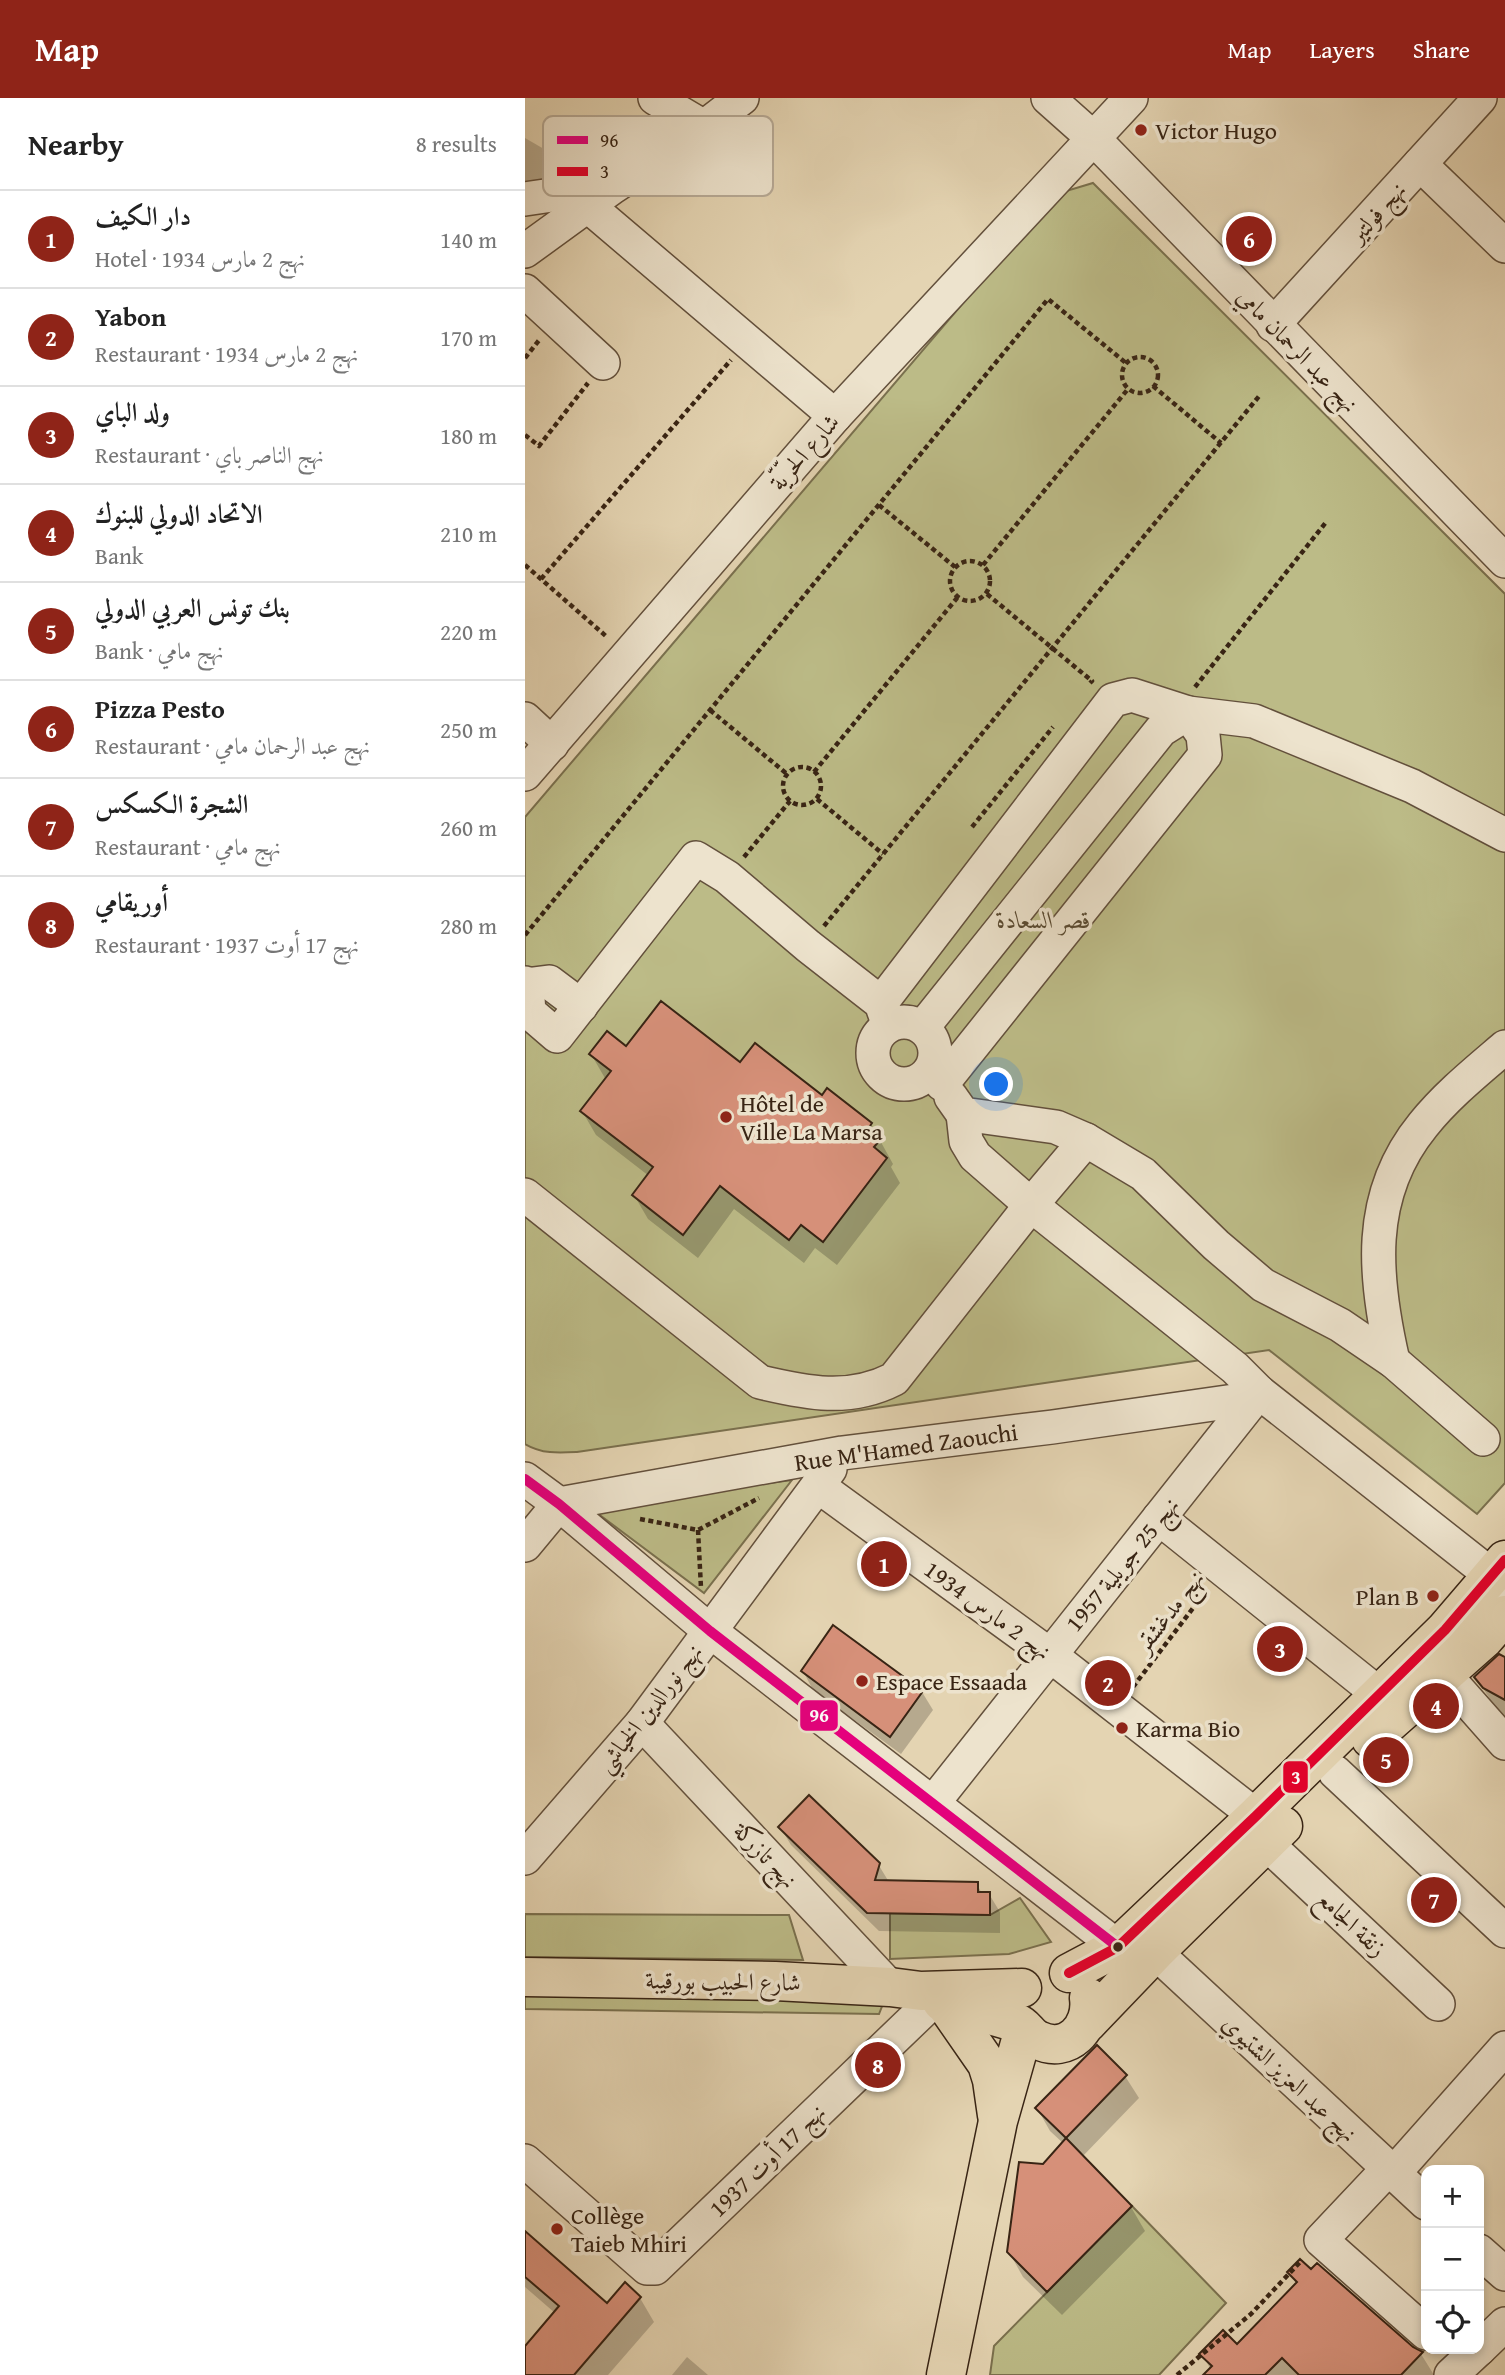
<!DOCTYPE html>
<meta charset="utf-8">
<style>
body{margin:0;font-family:"Gentium Book Plus",Amiri,serif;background:#f2f2f2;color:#222}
.controls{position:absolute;right:21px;bottom:21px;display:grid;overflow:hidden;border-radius:14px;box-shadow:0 4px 10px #0003}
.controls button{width:63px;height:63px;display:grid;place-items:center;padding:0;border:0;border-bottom:2px solid #e0e0e0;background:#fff;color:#222;font:35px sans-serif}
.you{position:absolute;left:472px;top:987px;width:24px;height:24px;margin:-18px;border:5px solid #fff;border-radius:50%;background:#1a73e8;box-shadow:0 0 0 10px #1a73e833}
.badge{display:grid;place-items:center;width:46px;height:46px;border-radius:50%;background:#8f2418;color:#fff;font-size:23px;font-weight:700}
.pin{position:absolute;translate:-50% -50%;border:4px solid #fff;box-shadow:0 2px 7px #0006}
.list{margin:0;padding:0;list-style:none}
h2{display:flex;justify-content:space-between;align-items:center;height:91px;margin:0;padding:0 28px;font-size:30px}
h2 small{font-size:23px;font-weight:400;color:#767676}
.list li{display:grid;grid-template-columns:46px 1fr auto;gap:21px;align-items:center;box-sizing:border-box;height:98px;padding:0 28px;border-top:2px solid #e0e0e0}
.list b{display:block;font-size:26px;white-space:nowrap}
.list p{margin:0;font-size:23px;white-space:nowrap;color:#767676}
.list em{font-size:23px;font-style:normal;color:#767676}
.icon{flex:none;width:38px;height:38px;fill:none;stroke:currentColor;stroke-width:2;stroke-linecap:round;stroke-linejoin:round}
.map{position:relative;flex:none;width:980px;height:2277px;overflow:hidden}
header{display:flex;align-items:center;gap:42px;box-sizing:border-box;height:98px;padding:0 35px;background:#8f2418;color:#fff}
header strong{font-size:33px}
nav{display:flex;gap:38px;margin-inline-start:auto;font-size:24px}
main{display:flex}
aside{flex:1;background:#fff}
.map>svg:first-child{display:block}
.green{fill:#bcbb87;stroke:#7a704e;stroke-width:2}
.shadow{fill:#0003}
.building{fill:#d69079;stroke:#382414;stroke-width:2}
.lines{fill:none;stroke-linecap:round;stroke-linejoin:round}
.minor-casing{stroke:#63503c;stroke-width:36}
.major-casing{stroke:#382414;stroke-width:41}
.path{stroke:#382414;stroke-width:4.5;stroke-dasharray:5 3.5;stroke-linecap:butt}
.minor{stroke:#ede3cd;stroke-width:33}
.major{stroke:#e4d4b2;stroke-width:38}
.bus-1-casing{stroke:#ede3cd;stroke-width:16}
.bus-2-casing{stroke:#ede3cd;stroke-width:16}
.bus-1{stroke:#e5007d;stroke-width:10}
.bus-2{stroke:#e4002b;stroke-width:10}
.poi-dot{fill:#8f2418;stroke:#ede3cd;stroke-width:2.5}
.bus-dot{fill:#382414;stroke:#ede3cd;stroke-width:2.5}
.labels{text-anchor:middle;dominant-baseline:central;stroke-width:7;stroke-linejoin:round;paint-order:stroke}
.poi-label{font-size:24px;fill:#382414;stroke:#ede3cd;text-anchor:start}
.street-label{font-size:24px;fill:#382414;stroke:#ede3cd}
.park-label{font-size:24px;font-style:italic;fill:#594a31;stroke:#ede3cd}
.key{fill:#ede3cd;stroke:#b7aa96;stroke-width:2}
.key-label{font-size:19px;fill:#382414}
.line-badge{stroke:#ede3cd;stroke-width:2.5}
.badge-label{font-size:19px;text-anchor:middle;font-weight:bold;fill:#fff}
</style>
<header>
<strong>Map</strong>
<nav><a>Map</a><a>Layers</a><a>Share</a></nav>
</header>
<main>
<aside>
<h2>Nearby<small>8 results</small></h2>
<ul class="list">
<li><span class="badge">1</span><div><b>دار الكيف</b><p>Hotel · نهج 2 مارس 1934</p></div><em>140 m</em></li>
<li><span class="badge">2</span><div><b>Yabon</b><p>Restaurant · نهج 2 مارس 1934</p></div><em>170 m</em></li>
<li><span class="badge">3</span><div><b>ولد الباي</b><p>Restaurant · نهج الناصر باي</p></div><em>180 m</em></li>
<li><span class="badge">4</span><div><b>الاتحاد الدولي للبنوك</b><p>Bank</p></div><em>210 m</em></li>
<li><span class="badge">5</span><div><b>بنك تونس العربي الدولي</b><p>Bank · نهج مامي</p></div><em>220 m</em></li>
<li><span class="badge">6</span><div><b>Pizza Pesto</b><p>Restaurant · نهج عبد الرحمان مامي</p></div><em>250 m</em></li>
<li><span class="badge">7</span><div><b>الشجرة الكسكس</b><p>Restaurant · نهج مامي</p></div><em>260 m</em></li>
<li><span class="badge">8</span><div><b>أوريقامي</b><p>Restaurant · نهج 17 أوت 1937</p></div><em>280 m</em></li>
</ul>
</aside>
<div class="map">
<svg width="980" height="2277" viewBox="0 0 980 2277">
<rect width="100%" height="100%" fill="#e4d4b2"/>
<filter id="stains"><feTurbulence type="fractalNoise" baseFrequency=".00286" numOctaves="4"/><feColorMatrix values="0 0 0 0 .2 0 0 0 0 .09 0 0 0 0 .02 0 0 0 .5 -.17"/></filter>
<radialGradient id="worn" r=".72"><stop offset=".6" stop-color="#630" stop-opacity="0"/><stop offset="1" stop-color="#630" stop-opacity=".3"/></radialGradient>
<g class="green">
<path d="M 568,85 L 980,496 L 980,1385 L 952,1416 L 744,1252 L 52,1354 C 33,1355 17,1356 0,1346 L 0,719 L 531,96 Z"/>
<polygon points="267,1382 179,1495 64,1409"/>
<polygon points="495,1800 526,1844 484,1856 365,1861 365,1815 465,1817"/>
<polygon points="0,1816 264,1817 278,1862 0,1859"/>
<polygon points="0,1889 363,1893 354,1916 0,1911"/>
<polygon points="607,2108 701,2205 634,2277 465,2277 469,2248"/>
</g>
<g class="shadow">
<polygon points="0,40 19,51 29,68 17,89 0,99"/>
<polygon points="101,951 216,967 297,1000 346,1026 368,1066 366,1069 375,1085 312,1167 290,1150 279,1165 209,1111 173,1160 123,1121 109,1097 124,1078 71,1037 57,1013 81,982 66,956"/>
<polygon points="980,1561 980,1625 951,1579"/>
<polygon points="278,1573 397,1594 408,1612 376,1656 288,1592"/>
<polygon points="255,1729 353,1766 364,1784 452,1786 457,1796 464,1796 475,1814 475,1835 354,1833 266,1747"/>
<polygon points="600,1978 614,2000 557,2059 606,2109 620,2133 537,2217 498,2179 484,2154 518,2068 539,2046 525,2033 512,2010"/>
<polygon points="0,2137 83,2207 115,2200 129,2224 83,2277 0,2277 0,2251 30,2215 0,2189"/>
<polygon points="764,2174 896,2256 909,2277 681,2277 686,2272 677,2256 712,2249 772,2187"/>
<polygon points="162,2259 183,2277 147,2277"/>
</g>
<g class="building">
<polygon points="136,903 215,964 230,945 297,997 302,990 347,1025 343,1031 356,1041 349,1049 362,1060 298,1144 276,1127 264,1142 195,1088 158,1137 107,1097 128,1069 55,1013 86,973 64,956 82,933 101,948"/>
<polygon points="308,1527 398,1593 365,1639 276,1573"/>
<polygon points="974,1556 980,1559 980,1602 958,1590 949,1579"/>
<polygon points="284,1697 355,1765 350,1782 453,1784 453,1794 465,1794 465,1817 342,1815 253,1729"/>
<polygon points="572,1947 602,1977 541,2040 510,2010"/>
<polygon points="541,2040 607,2108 522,2194 482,2154 494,2064 518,2066"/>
<polygon points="0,2133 82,2205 100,2184 116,2199 49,2277 0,2277 0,2248 34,2208 0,2179"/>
<polygon points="775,2161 786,2171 792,2165 888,2249 898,2254 876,2277 774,2277 757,2260 740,2277 678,2277 687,2268 674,2256 698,2232 712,2246 772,2184 762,2174"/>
</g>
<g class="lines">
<g class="minor-casing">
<g id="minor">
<polyline points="130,0 179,29"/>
<polyline points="523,0 568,40 980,463"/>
<polyline points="895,66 980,148"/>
<polyline points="0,101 82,89"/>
<polyline points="62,107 310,318"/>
<polyline points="0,153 88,89 179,29 217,0"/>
<polyline points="0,193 78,265"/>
<polyline points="748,227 955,0"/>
<polyline points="0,621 27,646"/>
<polyline points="0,676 310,318 606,0"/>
<polyline points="0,885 2,887 4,914 32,938 171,760 202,779 283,848 356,905 363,925"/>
<polyline points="2,887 24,884 56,908"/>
<polyline points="356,905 588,602 607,597 663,615 678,637 680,657 417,986"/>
<circle cx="379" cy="955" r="31"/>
<polyline points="398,929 636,632 663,615 729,623 887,688 980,737"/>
<polyline points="426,999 438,1016 531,1029 561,1042 618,1076 691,1147 738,1187 815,1227 868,1263 958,1341"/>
<polyline points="438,1016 441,1043 450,1058 506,1107 710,1270 734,1294 980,1488"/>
<path d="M 0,1097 L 235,1284 C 282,1295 324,1304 369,1281 L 506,1107 L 561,1042"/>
<path d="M 868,1263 C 849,1180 840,1098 898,1027 C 921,998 952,973 980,949"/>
<polyline points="0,1381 34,1406 185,1533 593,1849"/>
<polyline points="293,1388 525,1557 731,1718"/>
<polyline points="634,1420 855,1597"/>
<polyline points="0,1447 34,1406 317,1355 527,1329 730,1300"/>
<polyline points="919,1576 980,1645"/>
<polyline points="117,1625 365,1889"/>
<polyline points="810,1674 980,1833"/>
<polyline points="408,1705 734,1294"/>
<polyline points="741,1745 913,1906"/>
<polyline points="0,1760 117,1625 305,1371"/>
<polyline points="630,1854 901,2105"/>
<polyline points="0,2063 122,2170 130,2170 410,1901 412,1892"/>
<polyline points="863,2071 796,2142 901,2235"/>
<polyline points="869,2075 980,1950"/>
<polyline points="954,2153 980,2176"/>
<polyline points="954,2251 980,2226"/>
<polyline points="926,2277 954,2251"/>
</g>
</g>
<g class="major-casing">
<g id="major">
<polyline points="846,1641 959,1541 980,1517"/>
<polyline points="544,1875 593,1849 731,1718 920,1532 980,1462"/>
<polyline points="0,1879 250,1883 365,1889 396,1893 497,1890"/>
<path d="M 417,1904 C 442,1911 467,1917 492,1925 C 500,1928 504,1938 513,1942 C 543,1957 568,1929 564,1900"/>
<polyline points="419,1904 462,1966 467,1982 472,2017"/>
<polyline points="562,1925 630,1854 758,1728"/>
<polyline points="421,2277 473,2023 499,1931"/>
</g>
</g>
<g class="path">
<circle cx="615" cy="277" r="18"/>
<polyline points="0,260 15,241"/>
<polyline points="628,288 696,345"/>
<polyline points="0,337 14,348 63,285"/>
<polyline points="354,407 430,469"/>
<circle cx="445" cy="483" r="20"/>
<polyline points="0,467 82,539"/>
<polyline points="458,467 603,291"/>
<polyline points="16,481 206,262"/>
<polyline points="462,496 567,583 565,585"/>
<polyline points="670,589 802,423"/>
<polyline points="185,612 262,676"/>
<circle cx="277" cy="688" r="19"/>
<polyline points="289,674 432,500"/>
<polyline points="292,701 358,756"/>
<polyline points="447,729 528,629"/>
<polyline points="219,759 265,703"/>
<polyline points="299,828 735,297"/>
<polyline points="0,837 523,201 601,265"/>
<polyline points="115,1421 173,1432 234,1400"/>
<polyline points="173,1432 176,1490"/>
<polyline points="608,1589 681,1493"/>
<polyline points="652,2277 726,2216 777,2162"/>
</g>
<use href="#minor" class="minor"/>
<use href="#major" class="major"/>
<g class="bus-1-casing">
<polyline id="bus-1" points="0,1381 34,1406 185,1533 593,1849"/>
</g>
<g class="bus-2-casing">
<polyline id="bus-2" points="544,1875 593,1849 731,1718 920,1532 980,1462"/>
</g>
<use href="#bus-1" class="bus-1"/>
<use href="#bus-2" class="bus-2"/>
</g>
<g class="poi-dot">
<circle cx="616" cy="32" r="7"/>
<circle cx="201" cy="1019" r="7"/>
<circle cx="908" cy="1498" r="7"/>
<circle cx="337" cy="1583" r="7"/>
<circle cx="597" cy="1630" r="7"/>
<circle cx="32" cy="2131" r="7"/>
</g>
<circle class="bus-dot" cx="593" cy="1849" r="6"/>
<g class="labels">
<g class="poi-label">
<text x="630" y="32">Victor Hugo</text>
<text x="215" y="1005">Hôtel de<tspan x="215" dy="28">Ville La Marsa</tspan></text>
<text x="894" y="1498" text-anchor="end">Plan B</text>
<text x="351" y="1583">Espace Essaada</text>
<text x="611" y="1630">Karma Bio</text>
<text x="46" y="2117">Collège<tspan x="46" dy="28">Taieb Mhiri</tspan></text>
</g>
<g class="street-label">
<text transform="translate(852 114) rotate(-48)">نهج فولتير</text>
<text transform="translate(773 252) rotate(46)">نهج عبد الرحمان مامي</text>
<text transform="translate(279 354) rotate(-49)">شارع الحرّيّة</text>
<text transform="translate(381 1349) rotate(-8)">Rue M'Hamed Zaouchi</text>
<text transform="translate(597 1466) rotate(-51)">نهج 25 جويلية 1957</text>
<text transform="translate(463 1512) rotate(36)">نهج 2 مارس 1934</text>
<text transform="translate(644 1513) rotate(-52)">نهج مدغشقر</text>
<text transform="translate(124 1610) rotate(-52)">نهج نورالدين الخياشي</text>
<text transform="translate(241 1757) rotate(47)">نهج تازركة</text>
<text transform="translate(827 1825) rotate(43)">زنقة الجامع</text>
<text transform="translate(198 1883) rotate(1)">شارع الحبيب بورقيبة</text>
<text transform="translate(765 1980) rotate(43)">نهج عبد العزيز الشتيوي</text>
<text transform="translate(242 2062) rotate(-44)">نهج 17 أوت 1937</text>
</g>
<g class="park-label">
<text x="519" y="821">قصر السعادة</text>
</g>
</g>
<rect x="18" y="18" width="230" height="80" rx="10" class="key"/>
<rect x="32" y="38" width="31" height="8" fill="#e5007d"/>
<rect x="32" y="69" width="31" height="9" fill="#e4002b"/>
<g class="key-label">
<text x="75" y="49">96</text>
<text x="75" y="80">3</text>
</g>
<g class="line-badge">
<rect x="274" y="1601" width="40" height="33" rx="7" fill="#e5007d"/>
<rect x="757" y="1662" width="27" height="34" rx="7" fill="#e4002b"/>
</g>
<g class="badge-label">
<text x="294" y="1624">96</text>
<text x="771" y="1686">3</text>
</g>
<rect width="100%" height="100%" filter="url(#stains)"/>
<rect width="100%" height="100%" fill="url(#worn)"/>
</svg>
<div class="controls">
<button>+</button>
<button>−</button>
<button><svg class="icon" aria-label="locate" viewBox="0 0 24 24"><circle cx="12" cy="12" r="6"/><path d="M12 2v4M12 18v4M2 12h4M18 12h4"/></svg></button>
</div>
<div class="you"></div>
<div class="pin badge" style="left:359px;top:1466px">1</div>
<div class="pin badge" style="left:583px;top:1585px">2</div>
<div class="pin badge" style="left:755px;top:1551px">3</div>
<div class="pin badge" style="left:911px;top:1608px">4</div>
<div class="pin badge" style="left:861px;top:1662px">5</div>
<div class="pin badge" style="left:724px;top:141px">6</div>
<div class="pin badge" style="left:909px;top:1802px">7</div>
<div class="pin badge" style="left:353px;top:1967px">8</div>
</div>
</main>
